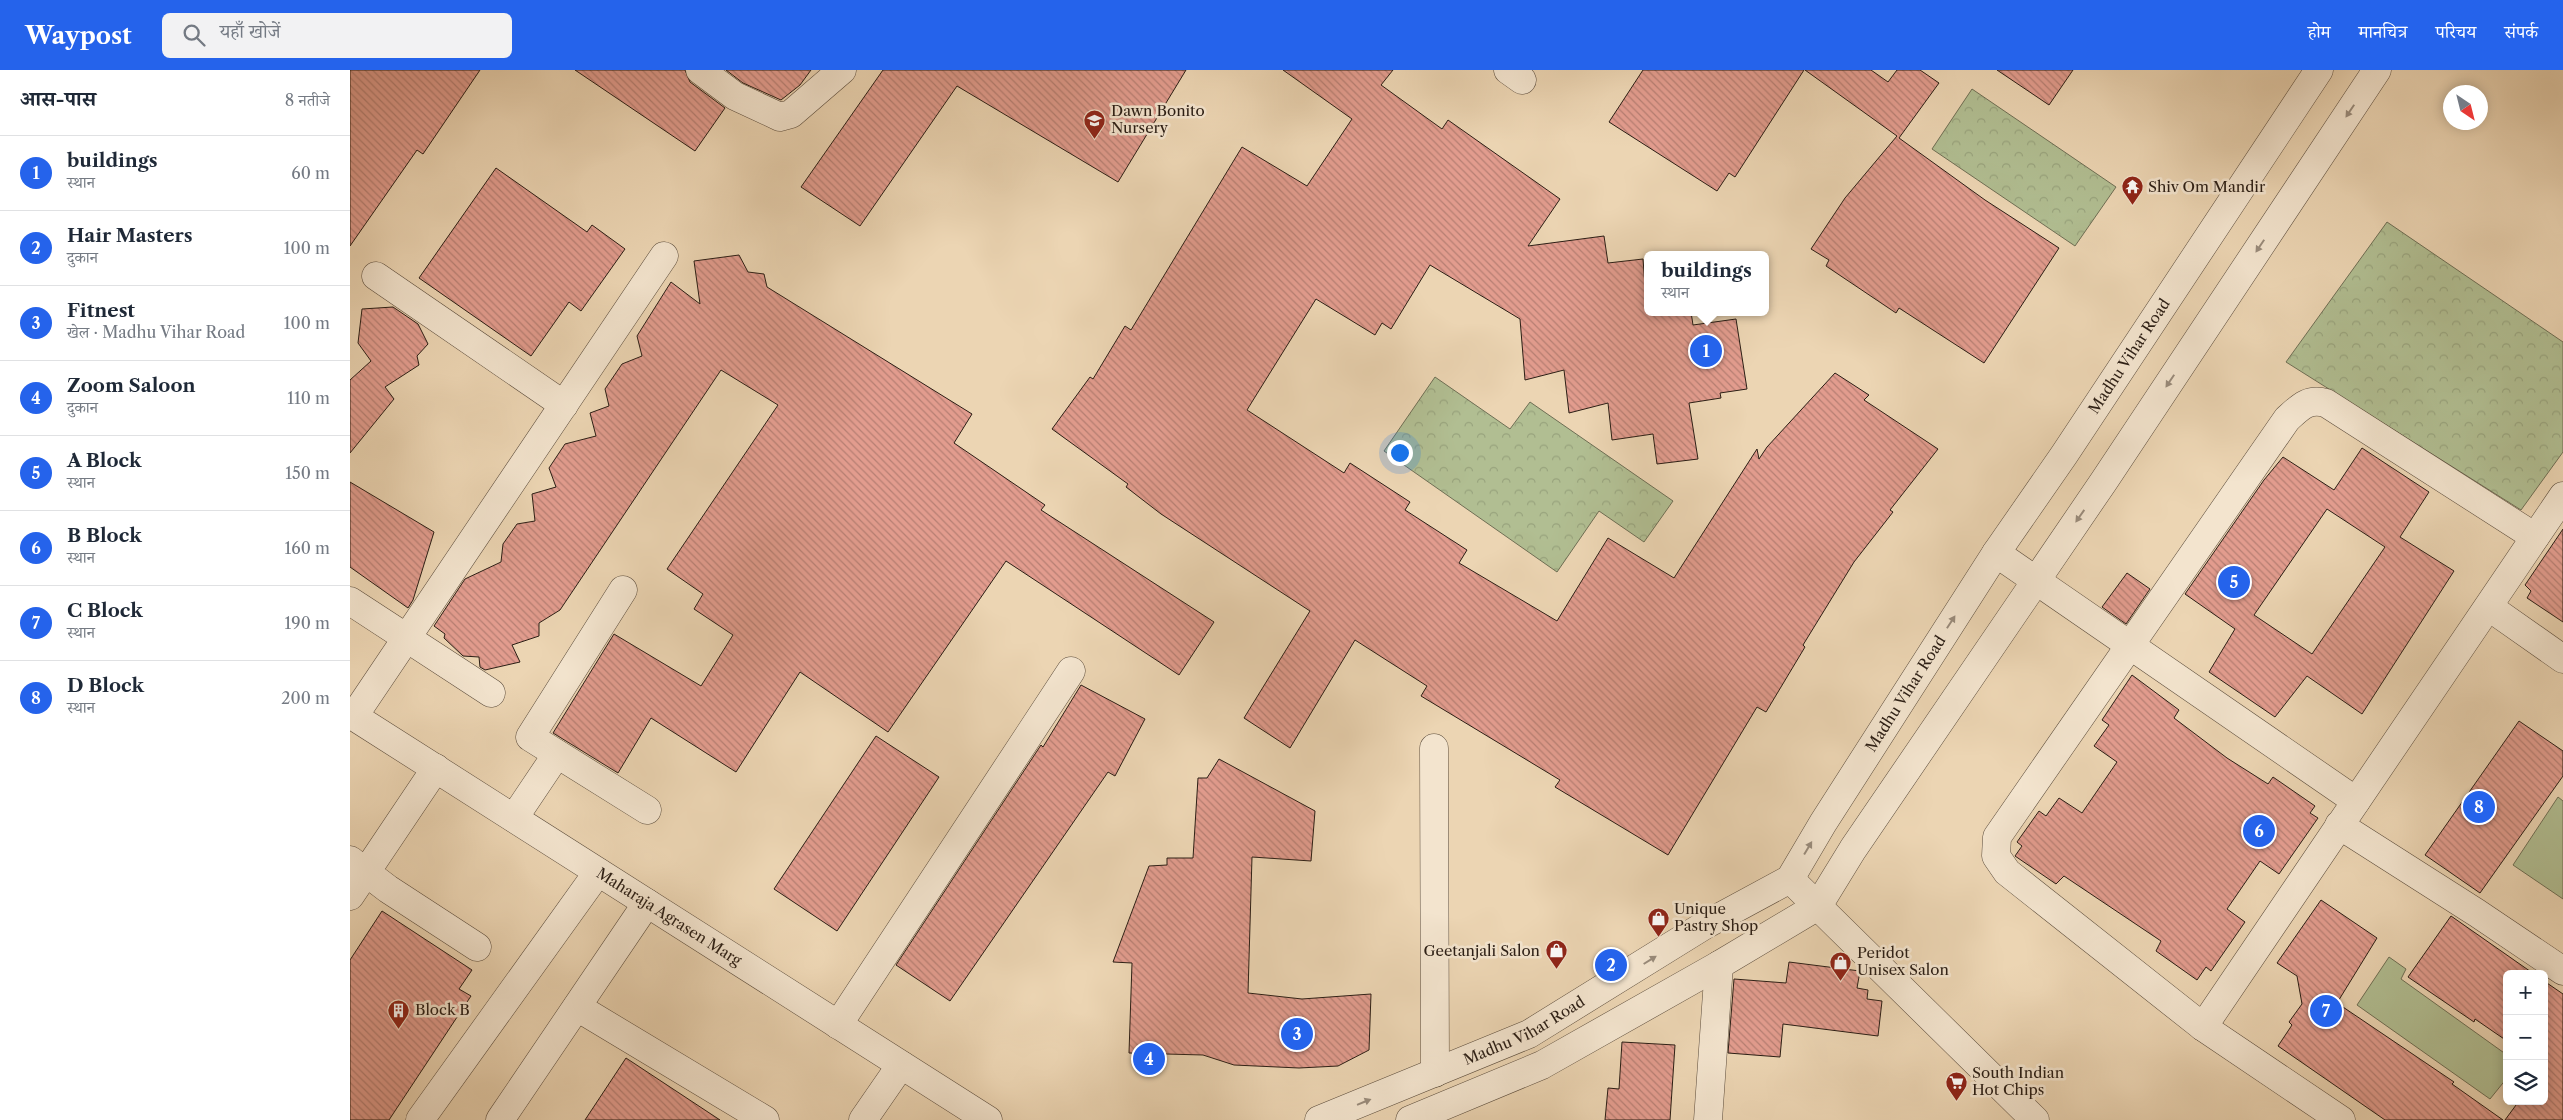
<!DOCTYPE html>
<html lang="hi">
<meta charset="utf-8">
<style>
:root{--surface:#fff;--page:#f2f2f3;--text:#1f2937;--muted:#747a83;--line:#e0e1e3;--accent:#2563eb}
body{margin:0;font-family:"Libre Caslon Text","Noto Serif Devanagari",serif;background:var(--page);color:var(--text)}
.controls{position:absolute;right:15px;bottom:15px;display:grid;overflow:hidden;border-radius:8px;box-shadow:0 2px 12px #0003}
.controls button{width:45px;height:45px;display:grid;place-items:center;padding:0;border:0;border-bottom:1px solid var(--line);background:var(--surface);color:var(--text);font:25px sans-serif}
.compass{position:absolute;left:2093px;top:15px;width:45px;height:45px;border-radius:50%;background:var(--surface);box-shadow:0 2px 12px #0003;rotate:145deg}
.you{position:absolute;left:1049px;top:382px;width:18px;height:18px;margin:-12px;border:4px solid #fff;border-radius:50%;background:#1a73e8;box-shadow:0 0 0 8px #1a73e833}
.badge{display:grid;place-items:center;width:32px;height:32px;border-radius:50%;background:var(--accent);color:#fff;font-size:16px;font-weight:700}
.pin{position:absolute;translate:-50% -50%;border:2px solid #fff;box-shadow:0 1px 5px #0006}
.popup{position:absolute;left:1294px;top:181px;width:125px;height:65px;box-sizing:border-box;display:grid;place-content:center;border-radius:8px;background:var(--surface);filter:drop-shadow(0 1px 4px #0005);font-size:16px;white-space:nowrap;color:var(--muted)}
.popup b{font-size:19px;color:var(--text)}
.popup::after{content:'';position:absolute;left:50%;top:100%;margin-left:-10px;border:10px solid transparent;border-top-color:var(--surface)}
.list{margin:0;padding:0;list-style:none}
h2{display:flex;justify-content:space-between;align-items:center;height:65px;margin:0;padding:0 20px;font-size:21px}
h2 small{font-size:16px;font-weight:400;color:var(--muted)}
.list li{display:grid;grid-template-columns:32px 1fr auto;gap:15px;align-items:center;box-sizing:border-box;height:75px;padding:0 20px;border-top:1px solid var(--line)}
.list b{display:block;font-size:19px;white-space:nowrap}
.list p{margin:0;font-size:16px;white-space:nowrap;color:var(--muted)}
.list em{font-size:16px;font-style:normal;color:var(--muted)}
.icon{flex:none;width:28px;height:28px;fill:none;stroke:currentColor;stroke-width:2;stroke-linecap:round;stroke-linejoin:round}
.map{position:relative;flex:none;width:2213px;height:1050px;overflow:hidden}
header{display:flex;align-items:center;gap:30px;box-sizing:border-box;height:70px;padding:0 25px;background:var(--accent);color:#fff}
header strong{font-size:24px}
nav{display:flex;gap:28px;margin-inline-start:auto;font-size:18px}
.search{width:350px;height:45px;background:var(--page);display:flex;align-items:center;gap:12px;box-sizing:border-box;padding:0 18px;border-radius:8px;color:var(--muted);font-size:19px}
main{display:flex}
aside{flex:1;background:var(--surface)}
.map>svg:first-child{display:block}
.park{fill:url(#park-crowns);stroke:#6e6e54}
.garden{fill:#b1be92;stroke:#6e6e54}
.building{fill:url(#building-back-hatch);stroke:#2b1e15;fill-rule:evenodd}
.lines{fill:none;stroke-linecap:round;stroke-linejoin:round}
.minor-casing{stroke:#5b4c3c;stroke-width:29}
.tertiary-casing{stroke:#5b4c3c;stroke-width:29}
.minor{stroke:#f3e4ce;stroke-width:28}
.tertiary{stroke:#f3e4ce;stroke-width:28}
.oneway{fill:#998b7b}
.labels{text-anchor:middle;stroke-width:5;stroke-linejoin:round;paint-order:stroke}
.poi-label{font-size:15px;fill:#2b1e15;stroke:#f3e4ce;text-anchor:start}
.street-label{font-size:15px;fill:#2b1e15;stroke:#f3e4ce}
</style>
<header>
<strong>Waypost</strong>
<div class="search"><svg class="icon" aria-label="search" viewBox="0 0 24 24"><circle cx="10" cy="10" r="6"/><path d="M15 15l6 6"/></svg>यहाँ खोजें</div>
<nav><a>होम</a><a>मानचित्र</a><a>परिचय</a><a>संपर्क</a></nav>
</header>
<main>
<aside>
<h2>आस-पास<small>8 नतीजे</small></h2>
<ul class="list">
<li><span class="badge">1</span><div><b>buildings</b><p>स्थान</p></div><em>60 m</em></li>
<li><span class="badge">2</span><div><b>Hair Masters</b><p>दुकान</p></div><em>100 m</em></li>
<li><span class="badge">3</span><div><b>Fitnest</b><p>खेल · Madhu Vihar Road</p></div><em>100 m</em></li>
<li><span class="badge">4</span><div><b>Zoom Saloon</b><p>दुकान</p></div><em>110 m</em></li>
<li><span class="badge">5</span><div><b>A Block</b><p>स्थान</p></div><em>150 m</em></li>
<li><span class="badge">6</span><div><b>B Block</b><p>स्थान</p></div><em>160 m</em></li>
<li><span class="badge">7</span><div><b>C Block</b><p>स्थान</p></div><em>190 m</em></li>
<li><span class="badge">8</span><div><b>D Block</b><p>स्थान</p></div><em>200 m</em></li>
</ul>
</aside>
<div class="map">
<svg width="2213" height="1050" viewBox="0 0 2213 1050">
<defs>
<pattern id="park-crowns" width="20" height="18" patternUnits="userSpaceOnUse" patternTransform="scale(1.25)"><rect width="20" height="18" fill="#b1be92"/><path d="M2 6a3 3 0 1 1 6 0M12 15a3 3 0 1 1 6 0" fill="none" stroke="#98a37d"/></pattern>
<pattern id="building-back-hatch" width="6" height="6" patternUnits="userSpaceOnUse" patternTransform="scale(1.25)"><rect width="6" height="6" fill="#e29c8e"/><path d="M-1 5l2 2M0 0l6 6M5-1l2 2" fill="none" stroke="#b77f73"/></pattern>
</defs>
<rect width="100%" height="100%" fill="#ecd5b3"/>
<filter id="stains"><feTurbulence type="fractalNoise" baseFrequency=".004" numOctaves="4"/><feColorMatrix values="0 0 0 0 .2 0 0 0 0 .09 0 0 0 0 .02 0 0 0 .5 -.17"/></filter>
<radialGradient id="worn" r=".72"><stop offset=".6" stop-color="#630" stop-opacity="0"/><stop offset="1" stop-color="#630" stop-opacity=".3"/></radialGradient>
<!-- park -->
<g class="park">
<polygon points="1622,19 1766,117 1725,176 1582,79"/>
<polygon points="2037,152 2213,272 2213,382 2171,440 1936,292"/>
<polygon points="1085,307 1160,359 1180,332 1323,431 1294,472 1249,441 1207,502 1034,381"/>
</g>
<!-- garden -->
<g class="garden">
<polygon points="2208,727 2213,731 2213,829 2163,795"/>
<polygon points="2039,887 2056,899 2051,909 2157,985 2157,1008 2140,1029 2007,935"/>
</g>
<!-- building -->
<g class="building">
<polygon points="0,0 130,0 73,84 67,80 0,176"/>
<polygon points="225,0 335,0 340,12 375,38 345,81"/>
<polygon points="376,0 461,0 450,15 431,30 393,13"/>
<polygon points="533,0 836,0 768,112 607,16 510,156 451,117"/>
<polygon points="933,0 1043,0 1031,15 1092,59 1098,50 1210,129 1178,176 1254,166 1258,193 1293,189 1297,242 1341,242 1343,255 1386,249 1397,319 1370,323 1371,328 1339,333 1348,389 1307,394 1303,364 1262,370 1258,333 1219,343 1214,300 1175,310 1170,249 1080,195 1041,259 1032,253 1025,265 966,229 905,327 897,340 994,403 1000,393 1060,432 1055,440 1117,480 1109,493 1207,551 1258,468 1324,508 1407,379 1409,389 1417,377 1485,303 1519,325 1514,330 1588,379 1540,440 1543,442 1504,492 1453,575 1455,577 1416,642 1407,637 1318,785 1205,717 1210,710 1071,626 1077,616 1005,570 940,678 894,648 960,541 811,444 776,417 778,414 702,359 740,307 743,309 775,256 781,260 892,77 957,116 1002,49"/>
<polygon points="1293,0 1454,0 1385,107 1379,103 1367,121 1259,52"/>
<polygon points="1455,0 1521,0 1538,12 1547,0 1570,0 1589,13 1549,68 1635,130 1709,178 1634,293 1549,238 1546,243 1476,196 1479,190 1461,179 1495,128 1547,66"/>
<polygon points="1647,0 1723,0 1699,35"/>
<polygon points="146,98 237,162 242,155 275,179 231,241 219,232 181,286 69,208"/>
<polygon points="389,185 398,202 414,204 417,217 622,344 604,373 695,435 691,440 864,552 829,605 656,491 538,662 450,602 386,702 301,648 268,703 203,663 264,564 351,616 383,565 344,539 353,524 317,499 428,335 371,300 210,540 189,553 189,566 162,575 170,592 135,600 130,597 129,587 113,586 94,568 95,564 84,556 115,509 151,492 153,474 167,454 185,451 182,424 206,417 199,398 215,374 246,366 240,343 259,336 255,319 272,294 292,286 287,266 321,212 350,234 344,191"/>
<polygon points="43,237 68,254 78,274 67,286 69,295 35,317 44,329 0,383 0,310 21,291 8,273 12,239"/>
<path d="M 2012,378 L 2079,422 L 2050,467 L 2104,501 L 2012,644 L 1957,606 L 1925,647 L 1859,602 L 1885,559 L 1835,524 L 1914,410 L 1933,387 L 1984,420 ZM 1977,439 L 2035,477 L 1962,584 L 1904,545 Z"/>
<polygon points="0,412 84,462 63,530 58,538 0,497"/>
<polygon points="2213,459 2213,552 2177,528 2181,521 2175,515"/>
<polygon points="1777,503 1800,519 1776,554 1752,537"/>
<polygon points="1782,605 1829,640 1824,648 1877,688 1918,714 1923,707 1965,736 1960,743 1968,748 1929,804 1910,791 1877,839 1895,852 1861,901 1856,897 1847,910 1806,881 1811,871 1714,806 1706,814 1665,786 1672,776 1667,772 1689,741 1696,746 1709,728 1732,743 1767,692 1744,676 1759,655 1752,650"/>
<polygon points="731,615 795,649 765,706 758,702 600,931 546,895 691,675 693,677"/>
<polygon points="2169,651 2213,681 2213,706 2130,823 2075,785"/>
<polygon points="526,666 589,707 487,861 424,819"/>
<polygon points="869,689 965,741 961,791 902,787 898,923 952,929 1021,924 1019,980 988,996 949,998 884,995 853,985 779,983 782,893 763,892 799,796 817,795 817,788 843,788 848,708 857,708"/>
<polygon points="1971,830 2027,868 1987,933 2104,1012 2102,1014 2153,1050 2035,1050 1928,976 1942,955 1939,952 1952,934 1947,906 1927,893"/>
<polygon points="32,841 122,900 109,919 121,926 39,1050 0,1050 0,890"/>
<polygon points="2101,846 2184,904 2157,904 2157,971 2125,949 2124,952 2058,907"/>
<polygon points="1439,892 1510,901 1507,918 1518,920 1517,929 1532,931 1528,966 1433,954 1430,987 1378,983 1384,909 1436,913"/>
<polygon points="2194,911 2213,924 2213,1050 2155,1050 2169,1031 2194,1031"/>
<polygon points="1272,972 1325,975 1320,1050 1255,1050 1258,1018 1269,1019"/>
<polygon points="276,988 370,1050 235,1050"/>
</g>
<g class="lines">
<defs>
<g id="minor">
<polyline points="350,0 385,26 430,47 441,44 492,0"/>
<polyline points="1158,0 1172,10"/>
<polyline points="26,206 214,335"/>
<polyline points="1646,483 2006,731"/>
<polyline points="273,520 180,667 297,740"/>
<polyline points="0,531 141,623"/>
<polyline points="2139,537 2213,589"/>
<polyline points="4,646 314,186"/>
<polyline points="1084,678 1085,1003"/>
<polyline points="164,748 207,684"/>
<polyline points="1989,755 2127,843 2213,901"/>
<polyline points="0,790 38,819 127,877"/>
<polyline points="1440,809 1685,1050"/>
<polyline points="0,826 86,698"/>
<polyline points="227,937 415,1050"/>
<polyline points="488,955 721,601"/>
<polyline points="1853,957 2213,426"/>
<polyline points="70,1050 248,802"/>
<polyline points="150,1050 297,833"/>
<polyline points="513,1050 551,995"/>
<polyline points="1358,1050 1369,895"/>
<path d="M 1991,1050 L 1853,957 L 1657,802 L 1646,786 L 1647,767 L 1937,349 C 1950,337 1958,328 1976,333 L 2185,467"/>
</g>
<g id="tertiary">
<path id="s1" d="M 0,644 L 638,1050"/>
<path id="s2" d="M 969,1050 L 1179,964 L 1355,855 L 1440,809 L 1473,753 L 1646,483 L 1714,385 L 1969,0"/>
<polyline points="1060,1050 1192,995 1369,895 1468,836 1503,779 1754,411 2027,0"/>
</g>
</defs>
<!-- minor casing -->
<use href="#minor" class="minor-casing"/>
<!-- tertiary casing -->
<use href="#tertiary" class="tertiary-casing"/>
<!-- minor -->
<use href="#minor" class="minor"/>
<!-- tertiary -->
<use href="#tertiary" class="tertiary"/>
</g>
<!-- one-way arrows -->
<defs><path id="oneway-solid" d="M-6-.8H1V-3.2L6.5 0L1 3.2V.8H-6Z" transform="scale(1.25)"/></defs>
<g class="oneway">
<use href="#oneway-solid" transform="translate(2000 41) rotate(124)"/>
<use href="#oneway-solid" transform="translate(1910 176) rotate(124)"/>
<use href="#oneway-solid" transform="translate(1820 311) rotate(124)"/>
<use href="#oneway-solid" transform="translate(1730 446) rotate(125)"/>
<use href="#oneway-solid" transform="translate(1601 552) rotate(-57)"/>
<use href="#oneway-solid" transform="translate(1458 778) rotate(-59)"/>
<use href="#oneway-solid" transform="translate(1300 890) rotate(-32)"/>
<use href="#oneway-solid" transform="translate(1014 1032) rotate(-22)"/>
</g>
<!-- icons -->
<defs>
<symbol id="school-pin" viewBox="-11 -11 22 30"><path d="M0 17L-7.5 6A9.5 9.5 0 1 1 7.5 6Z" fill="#8f2418" stroke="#f3e4ce"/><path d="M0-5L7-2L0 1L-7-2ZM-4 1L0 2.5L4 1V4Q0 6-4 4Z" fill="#fff"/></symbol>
<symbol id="temple-pin" viewBox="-11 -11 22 30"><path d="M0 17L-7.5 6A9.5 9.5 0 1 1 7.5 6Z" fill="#8f2418" stroke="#f3e4ce"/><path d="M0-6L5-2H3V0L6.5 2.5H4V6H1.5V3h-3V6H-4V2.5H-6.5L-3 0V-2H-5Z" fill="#fff"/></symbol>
<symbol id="shop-pin" viewBox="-11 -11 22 30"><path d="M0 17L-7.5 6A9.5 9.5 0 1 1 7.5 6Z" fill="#8f2418" stroke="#f3e4ce"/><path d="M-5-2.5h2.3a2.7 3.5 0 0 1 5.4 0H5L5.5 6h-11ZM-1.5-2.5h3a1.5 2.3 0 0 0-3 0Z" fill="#fff"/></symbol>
<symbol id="building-pin" viewBox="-11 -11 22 30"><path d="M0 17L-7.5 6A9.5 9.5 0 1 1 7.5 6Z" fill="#8f2418" stroke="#f3e4ce"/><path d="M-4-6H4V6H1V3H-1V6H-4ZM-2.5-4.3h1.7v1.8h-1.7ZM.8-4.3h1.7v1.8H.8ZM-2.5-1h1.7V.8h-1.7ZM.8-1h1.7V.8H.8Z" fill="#fff"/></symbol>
<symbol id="supermarket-pin" viewBox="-11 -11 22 30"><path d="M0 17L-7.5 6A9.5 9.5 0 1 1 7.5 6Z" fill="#8f2418" stroke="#f3e4ce"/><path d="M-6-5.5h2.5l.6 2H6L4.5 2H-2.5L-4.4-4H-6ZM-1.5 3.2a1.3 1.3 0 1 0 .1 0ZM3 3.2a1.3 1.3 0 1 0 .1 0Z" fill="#fff"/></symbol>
</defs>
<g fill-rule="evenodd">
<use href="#school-pin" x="732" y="38" width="25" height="34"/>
<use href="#temple-pin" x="1770" y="104" width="25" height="34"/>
<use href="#shop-pin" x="1296" y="836" width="25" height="34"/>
<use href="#shop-pin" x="1194" y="868" width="25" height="34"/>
<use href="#shop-pin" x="1478" y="880" width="25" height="34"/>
<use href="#building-pin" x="36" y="928" width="25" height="34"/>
<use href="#supermarket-pin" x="1594" y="1000" width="25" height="34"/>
</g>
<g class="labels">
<!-- poi labels -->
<g class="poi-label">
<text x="761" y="46">Dawn Bonito<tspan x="761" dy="17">Nursery</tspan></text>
<text x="1798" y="122">Shiv Om Mandir</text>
<text x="1324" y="844">Unique<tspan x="1324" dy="17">Pastry Shop</tspan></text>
<text x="1190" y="886" text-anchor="end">Geetanjali Salon</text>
<text x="1507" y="888">Peridot<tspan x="1507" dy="17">Unisex Salon</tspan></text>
<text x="65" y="945">Block B</text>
<text x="1622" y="1008">South Indian<tspan x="1622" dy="17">Hot Chips</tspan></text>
</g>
<!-- street labels -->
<g class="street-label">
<text dy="5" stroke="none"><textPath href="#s2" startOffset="1154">Madhu Vihar Road</textPath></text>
<text dy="5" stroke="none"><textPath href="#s2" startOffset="749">Madhu Vihar Road</textPath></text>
<text dy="5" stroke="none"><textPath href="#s1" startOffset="378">Maharaja Agrasen Marg</textPath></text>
<text dy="5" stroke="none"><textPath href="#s2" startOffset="224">Madhu Vihar Road</textPath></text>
</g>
</g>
<rect width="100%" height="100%" filter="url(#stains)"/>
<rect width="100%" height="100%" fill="url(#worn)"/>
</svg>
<div class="controls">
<button>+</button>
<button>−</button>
<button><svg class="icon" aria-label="layers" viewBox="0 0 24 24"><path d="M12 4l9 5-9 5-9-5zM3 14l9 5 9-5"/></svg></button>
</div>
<svg class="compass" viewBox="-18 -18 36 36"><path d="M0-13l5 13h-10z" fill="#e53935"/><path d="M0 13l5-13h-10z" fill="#747a83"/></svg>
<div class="you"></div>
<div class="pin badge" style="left:1356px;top:281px">1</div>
<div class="popup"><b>buildings</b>स्थान</div>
<div class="pin badge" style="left:1261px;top:895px">2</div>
<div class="pin badge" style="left:947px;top:964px">3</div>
<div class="pin badge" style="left:799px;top:989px">4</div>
<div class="pin badge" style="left:1884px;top:512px">5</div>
<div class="pin badge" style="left:1909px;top:761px">6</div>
<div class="pin badge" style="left:1976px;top:941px">7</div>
<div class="pin badge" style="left:2129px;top:737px">8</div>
</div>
</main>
